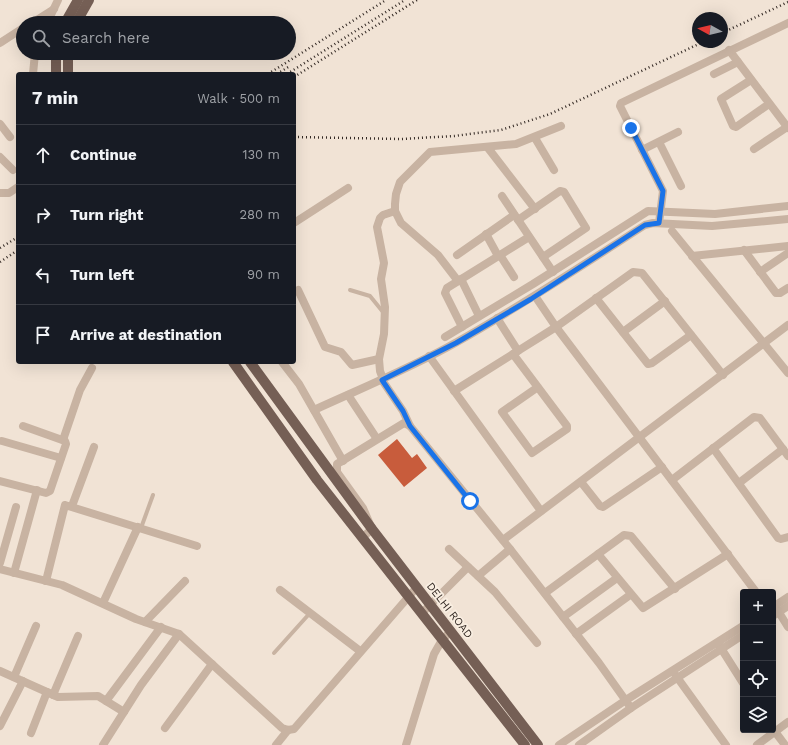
<!DOCTYPE html>
<meta charset="utf-8">
<style>
:root{--surface:#171b24;--page:#242831;--text:#f1f3f6;--muted:#9ea1a6;--line:#363941}
body{margin:0;font-family:"Work Sans",sans-serif;background:var(--page);color:var(--text)}
.controls{position:absolute;right:12px;bottom:12px;display:grid;overflow:hidden;border-radius:4px;box-shadow:0 4px 16px #0002}
.controls button{width:36px;height:36px;display:grid;place-items:center;padding:0;border:0;border-bottom:1px solid var(--line);background:var(--surface);color:var(--text);font:20px sans-serif}
.compass{position:absolute;left:692px;top:12px;width:36px;height:36px;border-radius:50%;background:var(--surface);box-shadow:0 4px 16px #0002;rotate:278deg}
.stop{position:absolute;width:12px;height:12px;margin:-9px;border:3px solid #1a73e8;border-radius:50%;background:#fff}
.stop.end{background:#1a73e8;border-color:#fff;box-shadow:0 1px 4px #0008}
.list{margin:0;padding:0;list-style:none}
h2{display:flex;justify-content:space-between;align-items:center;height:52px;margin:0;padding:0 16px;font-size:17px}
h2 small{font-size:13px;font-weight:400;color:var(--muted)}
.list li{display:grid;grid-template-columns:26px 1fr auto;gap:12px;align-items:center;box-sizing:border-box;height:60px;padding:0 16px;border-top:1px solid var(--line)}
.list b{display:block;font-size:15px;white-space:nowrap}
.list em{font-size:13px;font-style:normal;color:var(--muted)}
.icon{flex:none;width:22px;height:22px;fill:none;stroke:currentColor;stroke-width:2;stroke-linecap:round;stroke-linejoin:round}
.map{position:relative;flex:none;width:788px;height:745px;overflow:hidden}
.search{position:absolute;background:var(--surface);box-shadow:0 4px 16px #0002;left:16px;top:16px;width:280px;height:44px;display:flex;align-items:center;gap:10px;box-sizing:border-box;padding:0 14px;border-radius:22px;color:var(--muted);font-size:15px}
.panel{position:absolute;background:var(--surface);box-shadow:0 4px 16px #0002;left:16px;top:72px;width:280px;height:292px;border-radius:4px}
.map>svg:first-child{display:block}
.building{fill:#c85c3c}
.lines{fill:none;stroke-linecap:round;stroke-linejoin:round}
.lane{stroke:#c8b3a2;stroke-width:4}
.street{stroke:#c8b3a2;stroke-width:8}
.primary{stroke:#755f55;stroke-width:10}
.rail{stroke:#332924;stroke-width:2.5;stroke-dasharray:1 3;stroke-linecap:butt}
.route{stroke:#1a73e8;stroke-width:5}
.labels{text-anchor:middle;stroke-width:3.5;stroke-linejoin:round;paint-order:stroke}
.street-label{font-size:11px;fill:#332924;stroke:#f9eee1}
</style>
<div class="map">
<svg width="788" height="745" viewBox="0 0 788 745">
<rect width="100%" height="100%" fill="#f1e3d5"/>
<!-- building -->
<polygon class="building" points="397,439 412,458 417,454 427,468 404,487 378,455"/>
<g class="lines">
<!-- lane -->
<g class="lane">
<polyline points="350,290 370,296 383,312"/>
<polyline points="141,528 153,495"/>
<polyline points="274,653 310,613"/>
</g>
<!-- street -->
<g class="street">
<polyline points="32,23 54,9"/>
<polyline points="47,23 58,0"/>
<polyline points="0,43 23,28"/>
<polyline points="729,50 788,128"/>
<polyline points="33,74 35,53"/>
<polyline points="714,74 738,62"/>
<polyline points="751,80 721,99 733,126 736,127 769,104"/>
<polyline points="0,124 10,137"/>
<polyline points="535,138 554,170"/>
<polyline points="659,142 681,186"/>
<polyline points="488,148 535,209"/>
<polyline points="754,149 787,127"/>
<polyline points="642,150 678,132"/>
<polyline points="0,157 13,170"/>
<polyline points="0,193 9,193 18,187"/>
<polyline points="502,196 553,272"/>
<polyline points="518,220 560,191 564,192 586,228 543,257"/>
<polyline points="294,223 348,188"/>
<polyline points="659,223 663,191 620,106 621,103 788,23"/>
<polyline points="672,231 788,373"/>
<polyline points="486,234 498,256"/>
<polyline points="744,250 776,293 780,293 788,288"/>
<polyline points="457,255 514,215"/>
<polyline points="500,255 514,277"/>
<polyline points="692,256 788,246"/>
<polyline points="760,272 788,253"/>
<polyline points="461,279 479,316"/>
<polyline points="458,281 438,255 401,223 395,211 395,204 396,194 400,182 430,152 516,144 561,126"/>
<polyline points="298,290 325,347 341,352 352,365 379,359"/>
<polyline points="535,296 556,327 756,592"/>
<polyline points="596,298 648,364 652,363 691,335"/>
<polyline points="497,318 518,351"/>
<polyline points="462,327 445,293 447,288 529,237"/>
<polyline points="623,332 665,301"/>
<polyline points="445,337 533,284 648,211 715,214 788,206"/>
<polyline points="513,354 567,426 567,429 532,453 502,412 538,387"/>
<polyline points="429,356 541,511"/>
<polyline points="282,362 299,384 343,461"/>
<polyline points="383,379 380,371 379,359 384,334 385,307 381,279 384,263 377,227 380,218 383,215 395,211"/>
<polyline points="382,380 403,411 410,426"/>
<polyline points="454,391 556,327 633,272 642,273 723,375"/>
<polyline points="348,395 377,439"/>
<path d="M 314,410 C 362,388 411,368 457,342 C 521,306 583,265 645,225 L 653,223 L 712,226 L 788,219"/>
<polyline points="63,440 80,390 92,368"/>
<polyline points="2,441 61,458"/>
<polyline points="713,448 778,538 781,539 788,537"/>
<polyline points="672,480 754,417 760,418 788,456"/>
<polyline points="0,481 46,493 50,491 66,444 65,441 23,426"/>
<polyline points="581,482 600,506 603,507 662,467"/>
<polyline points="739,483 783,449"/>
<polyline points="72,506 94,447"/>
<polyline points="362,538 372,529 363,508 337,472 337,464 404,423 410,426 510,549 599,663 631,708"/>
<polyline points="503,540 788,325"/>
<polyline points="449,549 495,592 537,643"/>
<polyline points="598,554 643,608 728,554"/>
<polyline points="0,563 16,507"/>
<polyline points="0,569 62,585 136,619 179,634 282,728 288,730 294,729 417,587"/>
<polyline points="14,573 37,490"/>
<polyline points="478,576 510,549"/>
<polyline points="46,581 65,505 197,546"/>
<polyline points="280,590 360,651"/>
<polyline points="545,593 624,535 631,536 675,589"/>
<polyline points="103,603 138,527"/>
<polyline points="775,606 788,627"/>
<polyline points="773,607 788,597"/>
<polyline points="422,613 468,567"/>
<polyline points="773,616 788,606"/>
<polyline points="563,617 617,578"/>
<polyline points="145,622 185,581"/>
<polyline points="576,634 630,595"/>
<polyline points="719,645 743,683"/>
<polyline points="0,671 58,697 98,696 124,712"/>
<polyline points="674,673 726,745"/>
<polyline points="14,677 36,626"/>
<polyline points="53,695 78,636"/>
<polyline points="106,701 161,627"/>
<polyline points="0,726 23,681"/>
<polyline points="165,728 212,664"/>
<polyline points="773,729 785,745"/>
<polyline points="31,733 47,692"/>
<polyline points="103,745 141,685 179,634"/>
<polyline points="276,745 288,730"/>
<polyline points="406,745 434,654 442,640 451,631"/>
<polyline points="559,745 626,700 743,626"/>
<polyline points="579,745 631,708 743,635"/>
<polyline points="757,745 788,722"/>
</g>
<!-- primary -->
<g class="primary">
<polyline points="65,23 78,0"/>
<polyline points="76,23 89,0"/>
<polyline points="68,53 68,74"/>
<polyline points="56,74 56,53"/>
<polyline points="233,362 317,480 525,745"/>
<polyline points="250,362 372,529 538,745"/>
</g>
<!-- rail -->
<g class="rail">
<polyline points="722,33 788,2"/>
<polyline points="268,74 386,0"/>
<polyline points="277,74 290,66"/>
<polyline points="287,74 405,0"/>
<polyline points="294,77 417,0"/>
<polyline points="294,137 401,139 454,136 501,130 550,114 703,42"/>
<polyline points="0,248 18,237"/>
<polyline points="0,262 18,250"/>
</g>
</g>
<g class="lines">
<!-- route -->
<polyline class="route" points="470,501 410,426 403,411 382,380 456,343 531,299 645,225 659,223 663,191 631,128"/>
</g>
<g class="labels">
<!-- street labels -->
<g class="street-label">
<text transform="translate(450 610) rotate(52)" y="4">DELHI ROAD</text>
</g>
</g>
</svg>
<div class="controls">
<button>+</button>
<button>−</button>
<button><svg class="icon" aria-label="locate" viewBox="0 0 24 24"><circle cx="12" cy="12" r="6"/><path d="M12 2v4M12 18v4M2 12h4M18 12h4"/></svg></button>
<button><svg class="icon" aria-label="layers" viewBox="0 0 24 24"><path d="M12 4l9 5-9 5-9-5zM3 14l9 5 9-5"/></svg></button>
</div>
<svg class="compass" viewBox="-18 -18 36 36"><path d="M0-13l5 13h-10z" fill="#e53935"/><path d="M0 13l5-13h-10z" fill="#9ea1a6"/></svg>
<div class="stop" style="left:470px;top:501px"></div>
<div class="stop end" style="left:631px;top:128px"></div>
<div class="search"><svg class="icon" aria-label="search" viewBox="0 0 24 24"><circle cx="10" cy="10" r="6"/><path d="M15 15l6 6"/></svg>Search here</div>
<section class="panel">
<h2>7 min<small>Walk · 500 m</small></h2>
<ul class="list">
<li><svg class="icon" aria-label="ahead" viewBox="0 0 24 24"><path d="M12 20V5M6 11l6-6 6 6"/></svg><div><b>Continue</b></div><em>130 m</em></li>
<li><svg class="icon" aria-label="right" viewBox="0 0 24 24"><path d="M7 20v-9h11M14 6l5 5-5 5"/></svg><div><b>Turn right</b></div><em>280 m</em></li>
<li><svg class="icon" aria-label="left" viewBox="0 0 24 24"><path d="M17 20v-9H6M10 6l-5 5 5 5"/></svg><div><b>Turn left</b></div><em>90 m</em></li>
<li><svg class="icon" aria-label="arrive" viewBox="0 0 24 24"><path d="M6 21V4h12l-3 4 3 4H6"/></svg><div><b>Arrive at destination</b></div></li>
</ul>
</section>
</div>
